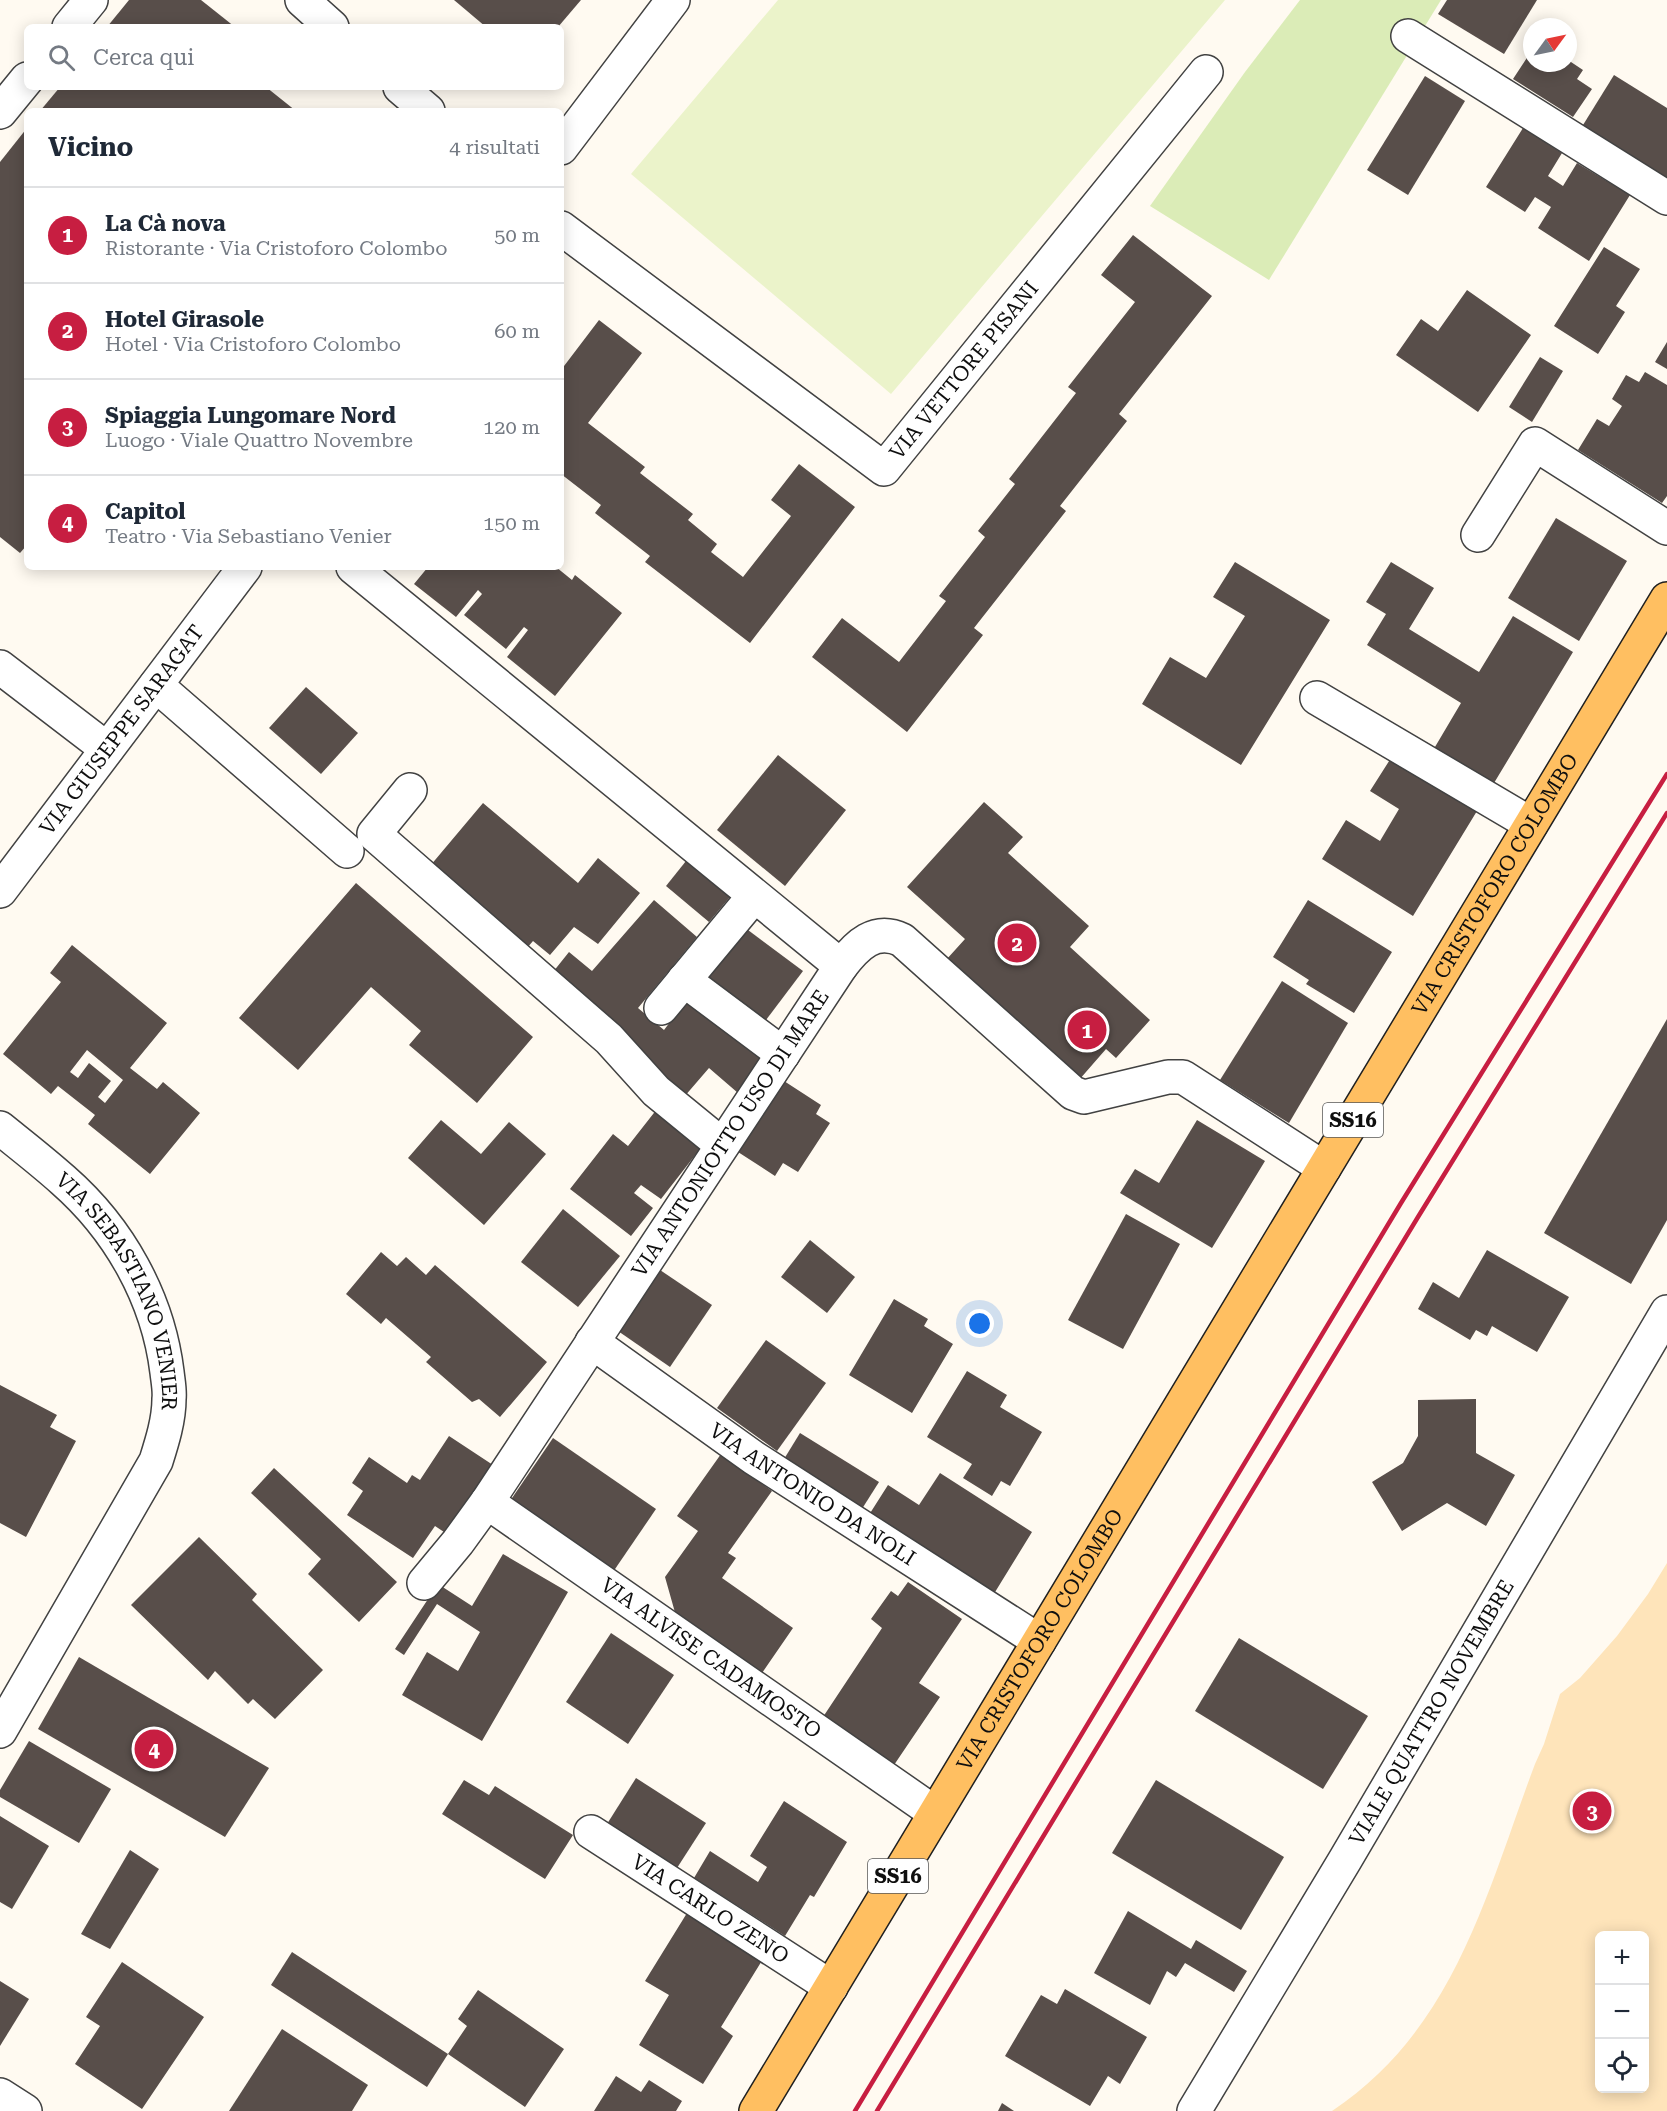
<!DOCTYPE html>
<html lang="it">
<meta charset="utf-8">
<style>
:root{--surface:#fff;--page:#f6f6f7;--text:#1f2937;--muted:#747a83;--line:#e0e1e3;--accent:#c71e41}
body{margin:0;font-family:"Roboto Serif",serif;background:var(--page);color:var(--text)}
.controls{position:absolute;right:18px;bottom:18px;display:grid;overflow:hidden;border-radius:9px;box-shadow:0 3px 15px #0003}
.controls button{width:54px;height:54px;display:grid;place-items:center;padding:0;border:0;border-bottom:2px solid var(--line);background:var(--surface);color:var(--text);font:30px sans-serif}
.compass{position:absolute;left:1523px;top:18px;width:54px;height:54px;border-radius:50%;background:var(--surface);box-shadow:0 3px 15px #0003;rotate:57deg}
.you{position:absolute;left:980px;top:1324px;width:21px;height:21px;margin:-15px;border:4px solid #fff;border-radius:50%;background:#1a73e8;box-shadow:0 0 0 9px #1a73e833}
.badge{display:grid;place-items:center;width:39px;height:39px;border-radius:50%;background:var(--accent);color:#fff;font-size:20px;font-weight:700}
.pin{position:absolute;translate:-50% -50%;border:3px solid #fff;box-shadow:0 2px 6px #0006}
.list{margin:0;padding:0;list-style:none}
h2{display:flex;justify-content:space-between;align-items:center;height:78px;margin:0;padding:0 24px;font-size:26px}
h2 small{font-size:20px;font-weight:400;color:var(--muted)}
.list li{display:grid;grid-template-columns:39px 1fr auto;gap:18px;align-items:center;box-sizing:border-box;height:96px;padding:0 24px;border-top:2px solid var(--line)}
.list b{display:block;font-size:22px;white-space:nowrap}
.list p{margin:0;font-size:20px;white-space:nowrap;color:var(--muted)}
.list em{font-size:20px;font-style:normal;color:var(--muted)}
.icon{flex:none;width:33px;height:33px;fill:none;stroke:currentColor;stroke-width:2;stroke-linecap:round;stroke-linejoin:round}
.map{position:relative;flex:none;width:1667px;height:2111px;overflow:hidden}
.search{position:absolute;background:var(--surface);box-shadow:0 3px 15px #0003;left:24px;top:24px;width:540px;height:66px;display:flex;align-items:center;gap:15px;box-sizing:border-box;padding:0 21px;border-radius:9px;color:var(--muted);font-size:22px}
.panel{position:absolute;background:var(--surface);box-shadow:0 3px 15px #0003;left:24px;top:108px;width:540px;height:462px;border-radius:9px}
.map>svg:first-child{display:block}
.green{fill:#dbecb7}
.sand{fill:#fee4ba;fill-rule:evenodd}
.pitch{fill:#ebf3ca}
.building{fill:#584e4a;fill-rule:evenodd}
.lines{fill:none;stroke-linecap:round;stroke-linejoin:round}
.minor-casing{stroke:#424242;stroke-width:36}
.major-casing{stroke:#202020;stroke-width:36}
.minor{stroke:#fff;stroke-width:33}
.major{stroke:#ffbf61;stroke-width:33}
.rail{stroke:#c71e41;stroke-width:4.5}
.labels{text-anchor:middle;stroke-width:6;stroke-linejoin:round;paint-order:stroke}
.shield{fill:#fff;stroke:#575757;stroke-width:1.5}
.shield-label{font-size:20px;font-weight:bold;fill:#0f0f0f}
.street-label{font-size:21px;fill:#0f0f0f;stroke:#fff}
</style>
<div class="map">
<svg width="1667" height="2111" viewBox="0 0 1667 2111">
<rect width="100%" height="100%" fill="#fffaf1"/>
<!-- green -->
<polygon class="green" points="1300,0 1441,0 1269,280 1150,206 1245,72"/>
<!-- sand -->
<path class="sand" d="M 1667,1563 L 1667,2111 L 1332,2111 C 1455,2029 1486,1894 1535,1764 L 1544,1744 L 1560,1694 L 1580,1678 L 1617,1636 L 1648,1594 ZM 1600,1936 L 1644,1936 L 1644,2088 L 1600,2088 Z"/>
<!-- pitch -->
<polygon class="pitch" points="778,0 1225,0 891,394 631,174"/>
<!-- building -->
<g class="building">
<polygon points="129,0 201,0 235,27 107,27"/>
<polygon points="454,0 581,0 558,27 486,27"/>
<polygon points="1447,0 1537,0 1504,54 1438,14"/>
<polygon points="1532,50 1532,63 1568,63 1568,60 1583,70 1577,79 1592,89 1573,117 1513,79"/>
<polygon points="1614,75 1667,108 1667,178 1583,125"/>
<polygon points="1425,76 1465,101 1408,195 1367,170"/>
<polygon points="60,87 266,87 296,111 40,111"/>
<polygon points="27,128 27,545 20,553 0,537 0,162"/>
<polygon points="1523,128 1562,153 1548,176 1563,186 1577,163 1630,195 1589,261 1538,228 1551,207 1535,197 1525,212 1486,187"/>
<polygon points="1133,235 1212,296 1119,414 1127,421 1060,506 1066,511 974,628 983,635 907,732 812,657 842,618 899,662 946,601 939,596 985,537 978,531 1015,484 1009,479 1076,393 1068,387 1135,302 1101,275"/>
<polygon points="1604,247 1640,269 1616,306 1625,312 1598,354 1554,326"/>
<polygon points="1467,290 1531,335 1478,412 1396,355 1421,319 1438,331"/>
<polygon points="599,320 642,353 588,423 645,467 640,473 693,514 688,520 717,544 711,552 743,577 791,516 771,500 799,464 855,507 750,643 645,562 650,556 595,513 601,505 561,474 561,370"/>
<polygon points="1667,342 1667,369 1655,362"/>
<polygon points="1540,357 1563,371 1532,422 1509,407"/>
<polygon points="1645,372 1667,385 1667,496 1662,503 1578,450 1597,419 1609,426 1622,406 1612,399 1626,375 1639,382"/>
<polygon points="1556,518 1627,561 1579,641 1508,598"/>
<polygon points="1235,562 1330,620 1241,765 1142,704 1170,657 1206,678 1245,616 1213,597"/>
<polygon points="1391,562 1434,588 1409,629 1479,672 1513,616 1573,652 1491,788 1432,752 1461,703 1367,645 1386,614 1366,602"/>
<polygon points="428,567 556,567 572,580 575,575 622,613 555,696 507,657 528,630 524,627 506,649 464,615 482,594 478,590 456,617 414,584"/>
<polygon points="306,687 358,733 321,774 269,728"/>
<polygon points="778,755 846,810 785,886 717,830"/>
<polygon points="1391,758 1477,811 1413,916 1322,859 1346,820 1380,841 1399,809 1370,791"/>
<polygon points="984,802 1023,837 1008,853 1089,926 1070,947 1150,1020 1116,1058 1106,1049 1079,1080 946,960 965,939 907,887"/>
<polygon points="483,803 578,883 598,858 640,893 598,944 574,927 550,955 533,941 527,948 430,866"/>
<polygon points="686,861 730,897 709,922 666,886"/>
<polygon points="356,883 533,1037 477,1103 409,1045 421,1031 371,987 298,1070 239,1018"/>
<polygon points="654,900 697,937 638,1008 664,1030 689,997 765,1056 738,1093 709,1068 684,1097 549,977 569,952 592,971"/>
<polygon points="1308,900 1392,952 1354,1013 1306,984 1309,980 1273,957"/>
<polygon points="744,927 803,971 763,1024 704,981"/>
<path d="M 72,945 L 167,1023 L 130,1068 L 157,1089 L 163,1082 L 200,1113 L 150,1174 L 88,1124 L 95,1115 L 58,1086 L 51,1094 L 3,1054 L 61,982 L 50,973 ZM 87,1050 L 123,1080 L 105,1103 L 98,1097 L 111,1081 L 89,1063 L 78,1078 L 70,1072 Z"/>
<polygon points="1282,981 1348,1023 1289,1123 1220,1080"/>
<polygon points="1667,1019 1667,1220 1631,1284 1544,1233"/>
<polygon points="784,1081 821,1105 816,1114 830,1123 798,1172 783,1163 775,1176 738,1152"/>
<polygon points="657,1109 703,1145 661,1199 641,1185 634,1193 653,1208 631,1236 570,1189 613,1134 628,1146"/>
<polygon points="441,1120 481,1154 509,1122 546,1154 484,1225 408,1158"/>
<polygon points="1197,1120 1265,1161 1212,1248 1120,1193 1135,1169 1159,1183"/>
<polygon points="563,1209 620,1256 578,1307 521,1262"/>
<polygon points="1126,1214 1180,1244 1123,1349 1068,1320"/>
<polygon points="810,1240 855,1277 827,1313 781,1277"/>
<polygon points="1487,1250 1569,1297 1537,1352 1492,1326 1487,1336 1476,1330 1470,1340 1418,1309 1433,1282 1459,1298"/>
<polygon points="381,1252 397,1266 406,1257 426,1275 435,1265 547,1362 500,1417 479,1399 472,1402 426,1362 431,1357 386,1318 381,1324 346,1294"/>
<polygon points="660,1270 712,1305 670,1367 618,1331"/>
<polygon points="894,1299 928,1319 924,1326 953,1344 912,1413 849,1375"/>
<polygon points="766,1340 826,1383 777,1451 717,1408"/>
<polygon points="967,1371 1007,1395 1000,1407 1042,1432 1010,1486 1001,1481 992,1496 963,1478 972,1464 927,1437"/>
<polygon points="0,1385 57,1415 50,1427 76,1441 26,1537 0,1523"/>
<polygon points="1476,1399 1476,1453 1515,1475 1486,1526 1447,1503 1402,1531 1372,1482 1403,1463 1418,1436 1418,1400"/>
<polygon points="800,1433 879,1482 860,1512 781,1464"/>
<polygon points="449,1436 493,1465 447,1534 435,1526 413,1558 347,1515 363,1491 352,1483 369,1457 407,1483 412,1475 420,1480"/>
<polygon points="553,1438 656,1509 613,1572 510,1501"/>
<polygon points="721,1454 772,1491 728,1553 736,1558 722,1578 793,1628 760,1676 676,1616 665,1577 698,1531 677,1516"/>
<polygon points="274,1468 397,1582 359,1622 308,1574 321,1559 251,1493"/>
<polygon points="940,1473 1032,1532 992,1597 867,1518 888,1485 919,1505"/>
<polygon points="199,1537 257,1594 252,1600 323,1670 275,1719 253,1699 248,1704 215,1671 208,1680 131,1605"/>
<polygon points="503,1554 568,1592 482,1741 402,1695 427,1652 458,1671 480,1632 437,1604 404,1655 395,1649 438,1584 472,1606"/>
<polygon points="908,1582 962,1619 919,1683 940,1697 894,1765 823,1717 882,1628 871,1619 891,1591 898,1596"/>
<polygon points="611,1633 674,1675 628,1744 566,1702"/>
<polygon points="1239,1638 1368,1716 1323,1789 1195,1711"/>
<polygon points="79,1657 269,1768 225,1837 38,1729"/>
<polygon points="29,1741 111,1789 79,1843 0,1797 0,1790"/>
<polygon points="636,1778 706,1823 677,1868 607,1824"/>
<polygon points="464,1780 489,1795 495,1786 573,1835 545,1879 442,1814"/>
<polygon points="1156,1780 1284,1857 1241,1930 1112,1853"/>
<polygon points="784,1801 847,1842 814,1897 810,1895 785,1936 694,1878 710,1851 758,1882 767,1867 750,1856"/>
<polygon points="0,1816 49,1846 12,1909 0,1902"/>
<polygon points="130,1850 159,1869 110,1949 81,1934"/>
<polygon points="1128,1911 1191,1949 1196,1940 1247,1971 1234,1992 1185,1963 1176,1977 1167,1971 1150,2005 1094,1973"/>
<polygon points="687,1913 763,1959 721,2027 733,2036 703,2084 639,2045 669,1995 645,1981"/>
<polygon points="292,1952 448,2054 427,2087 271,1985"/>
<polygon points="122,1962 204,2017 142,2109 75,2064 100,2026 86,2017"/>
<polygon points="0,1981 29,1999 0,2046"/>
<polygon points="1065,1989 1147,2037 1120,2084 1108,2076 1090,2106 1005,2056 1041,1995 1057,2004"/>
<polygon points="478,1990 564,2049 525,2107 448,2054 467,2026 458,2019"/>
<polygon points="282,2029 368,2085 352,2111 229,2111"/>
<polygon points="616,2076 641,2092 649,2080 682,2101 676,2111 594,2111"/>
<polygon points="1002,2103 1014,2111 998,2111"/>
</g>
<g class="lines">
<defs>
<g id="minor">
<polyline points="302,0 332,27"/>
<polyline points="69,27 91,0"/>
<polyline points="1408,36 1667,198"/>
<polyline points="400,87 428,111"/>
<polyline points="0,112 27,79"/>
<polyline points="561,148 673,0"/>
<path id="s1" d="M 561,228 L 884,469 L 1206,72"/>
<polyline points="1478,535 1535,444 1667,528"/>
<polyline points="353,567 841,966"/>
<polyline points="0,667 107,749"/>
<polyline points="156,685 347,851"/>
<polyline points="1317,698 1531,824"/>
<polyline points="410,790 374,834 609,1039 656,1091 722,1145"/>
<path id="s2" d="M 0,891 L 245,567"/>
<polyline points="684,980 783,1054"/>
<polyline points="661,1008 754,896"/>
<path id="s3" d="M 0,1128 C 21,1145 43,1162 63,1180 C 119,1229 158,1298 167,1372 C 168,1381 170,1391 169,1399 C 169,1420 162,1442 156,1461 L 0,1731"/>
<path id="s4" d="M 592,1342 L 754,1458 L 1039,1641"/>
<polyline points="424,1583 458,1542 487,1502"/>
<path id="s5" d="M 935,1813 L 487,1502 L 841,966 C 857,945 875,927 902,940 L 1073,1093 L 1084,1097 L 1168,1077 L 1183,1077 L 1324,1168"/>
<path id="s6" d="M 591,1832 L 831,1987"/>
<polyline points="0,2095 25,2111"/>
<path id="s7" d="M 1194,2111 L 1345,1860 L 1667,1312"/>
</g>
<g id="major">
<path id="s8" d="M 756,2111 L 1667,599"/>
</g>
</defs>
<!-- minor casing -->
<use href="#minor" class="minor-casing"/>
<!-- major casing -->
<use href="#major" class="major-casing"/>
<!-- minor -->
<use href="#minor" class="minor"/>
<!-- major -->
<use href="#major" class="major"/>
<!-- rail -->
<g class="rail">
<polyline points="855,2111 1401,1203 1667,774"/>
<polyline points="877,2111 1418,1217 1667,813"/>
</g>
</g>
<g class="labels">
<!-- shield labels -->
<g class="shield">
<rect x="1323" y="1103" width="60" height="34" rx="4.5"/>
<rect x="868" y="1859" width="60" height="34" rx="4.5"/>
</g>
<g class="shield-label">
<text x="1353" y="1127">SS16</text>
<text x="898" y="1883">SS16</text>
</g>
<!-- street labels -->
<g class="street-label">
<text dy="7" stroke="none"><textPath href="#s1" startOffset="530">VIA VETTORE PISANI</textPath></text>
<text dy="7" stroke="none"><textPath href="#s2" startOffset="202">VIA GIUSEPPE SARAGAT</textPath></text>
<text dy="7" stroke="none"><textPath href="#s8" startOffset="1432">VIA CRISTOFORO COLOMBO</textPath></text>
<text dy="7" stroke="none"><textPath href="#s5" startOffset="987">VIA ANTONIOTTO USO DI MARE</textPath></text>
<text dy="7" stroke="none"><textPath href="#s3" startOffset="210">VIA SEBASTIANO VENIER</textPath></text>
<text dy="7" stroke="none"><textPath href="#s4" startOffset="268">VIA ANTONIO DA NOLI</textPath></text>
<text dy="7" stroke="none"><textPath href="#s8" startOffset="550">VIA CRISTOFORO COLOMBO</textPath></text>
<text transform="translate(711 1658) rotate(35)" y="7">VIA ALVISE CADAMOSTO</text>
<text dy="7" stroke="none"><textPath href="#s7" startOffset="464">VIALE QUATTRO NOVEMBRE</textPath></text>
<text dy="7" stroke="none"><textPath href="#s6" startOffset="142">VIA CARLO ZENO</textPath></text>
</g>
</g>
</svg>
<div class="controls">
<button>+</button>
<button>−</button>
<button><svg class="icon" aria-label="locate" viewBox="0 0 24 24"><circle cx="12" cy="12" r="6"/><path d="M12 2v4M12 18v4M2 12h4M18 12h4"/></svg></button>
</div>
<svg class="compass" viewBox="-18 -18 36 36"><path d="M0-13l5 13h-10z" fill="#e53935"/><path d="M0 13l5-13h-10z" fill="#747a83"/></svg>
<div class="you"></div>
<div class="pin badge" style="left:1087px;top:1030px">1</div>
<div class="pin badge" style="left:1017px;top:943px">2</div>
<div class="pin badge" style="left:1592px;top:1811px">3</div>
<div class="pin badge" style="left:154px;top:1749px">4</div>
<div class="search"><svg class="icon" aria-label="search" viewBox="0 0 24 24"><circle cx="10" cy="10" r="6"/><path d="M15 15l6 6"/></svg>Cerca qui</div>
<section class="panel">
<h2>Vicino<small>4 risultati</small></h2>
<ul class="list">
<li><span class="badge">1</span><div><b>La Cà nova</b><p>Ristorante · Via Cristoforo Colombo</p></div><em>50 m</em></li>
<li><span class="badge">2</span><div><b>Hotel Girasole</b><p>Hotel · Via Cristoforo Colombo</p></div><em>60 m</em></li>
<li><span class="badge">3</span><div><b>Spiaggia Lungomare Nord</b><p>Luogo · Viale Quattro Novembre</p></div><em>120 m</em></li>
<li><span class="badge">4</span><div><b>Capitol</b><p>Teatro · Via Sebastiano Venier</p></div><em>150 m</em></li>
</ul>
</section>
</div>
